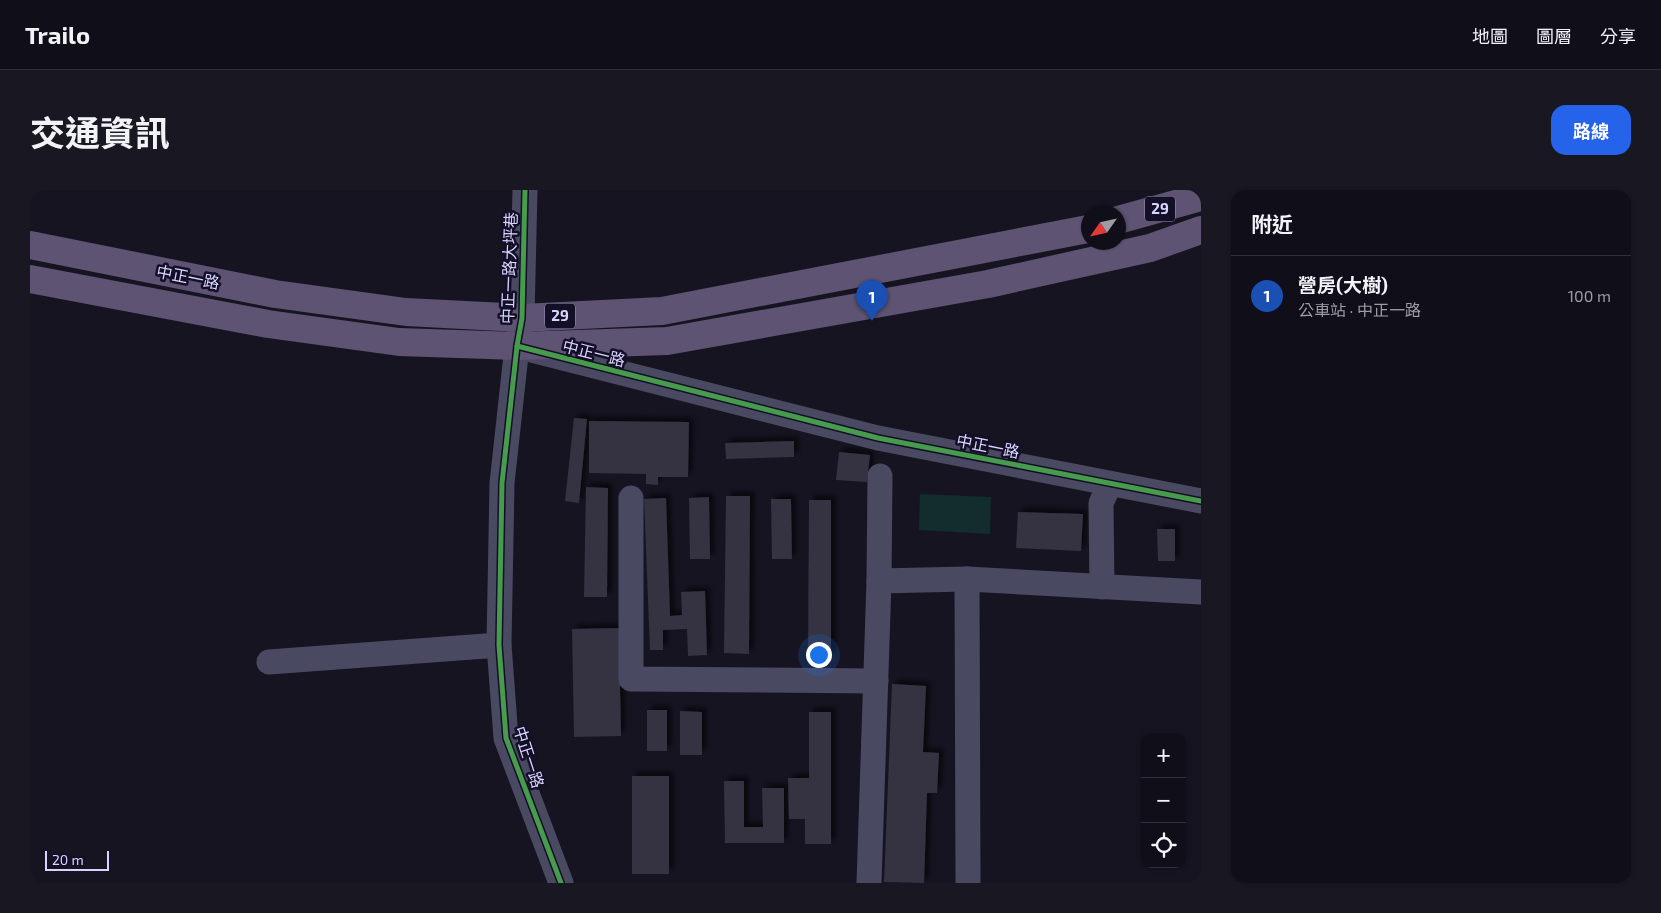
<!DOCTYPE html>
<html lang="zh-TW">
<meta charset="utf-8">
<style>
:root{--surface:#100f19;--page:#191822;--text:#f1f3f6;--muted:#9c9ca2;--line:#302f38;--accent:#2563eb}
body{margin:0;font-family:"Exo 2","Noto Sans TC",sans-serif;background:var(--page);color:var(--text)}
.controls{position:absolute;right:15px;bottom:15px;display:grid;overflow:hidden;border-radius:10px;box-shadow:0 1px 4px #0004}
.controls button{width:45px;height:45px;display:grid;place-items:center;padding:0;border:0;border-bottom:1px solid var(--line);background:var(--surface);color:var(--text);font:25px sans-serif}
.compass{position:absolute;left:1051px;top:15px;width:45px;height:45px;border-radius:50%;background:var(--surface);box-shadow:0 1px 4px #0004;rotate:236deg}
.scale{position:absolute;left:15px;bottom:12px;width:64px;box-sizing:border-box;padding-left:5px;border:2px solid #d9d4ff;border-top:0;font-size:14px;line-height:18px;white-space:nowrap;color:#d9d4ff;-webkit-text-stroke:4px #130f26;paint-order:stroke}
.you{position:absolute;left:788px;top:464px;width:18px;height:18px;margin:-12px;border:4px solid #fff;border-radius:50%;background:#1a73e8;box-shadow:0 0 0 8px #1a73e833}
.badge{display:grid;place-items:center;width:32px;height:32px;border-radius:50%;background:var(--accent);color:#fff;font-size:16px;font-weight:700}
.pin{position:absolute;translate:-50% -41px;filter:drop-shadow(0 1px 2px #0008)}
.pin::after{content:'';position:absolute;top:26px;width:18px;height:15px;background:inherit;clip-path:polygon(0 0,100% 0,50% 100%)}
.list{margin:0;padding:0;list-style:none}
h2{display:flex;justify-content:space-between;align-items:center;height:65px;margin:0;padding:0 20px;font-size:21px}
h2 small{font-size:16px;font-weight:400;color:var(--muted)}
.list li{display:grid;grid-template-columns:32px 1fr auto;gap:15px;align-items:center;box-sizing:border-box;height:80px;padding:0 20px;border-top:1px solid var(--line)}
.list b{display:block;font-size:19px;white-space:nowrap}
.list p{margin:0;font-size:16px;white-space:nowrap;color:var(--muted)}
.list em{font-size:16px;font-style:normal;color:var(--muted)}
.icon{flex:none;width:28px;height:28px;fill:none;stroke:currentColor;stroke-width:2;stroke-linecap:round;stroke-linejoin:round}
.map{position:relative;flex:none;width:1171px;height:693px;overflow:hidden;border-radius:15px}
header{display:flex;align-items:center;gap:30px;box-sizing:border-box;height:70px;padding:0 25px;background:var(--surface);border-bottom:1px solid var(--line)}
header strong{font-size:24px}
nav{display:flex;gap:28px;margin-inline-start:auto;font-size:18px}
.intro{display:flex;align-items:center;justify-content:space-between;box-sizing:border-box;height:120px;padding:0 30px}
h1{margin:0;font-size:35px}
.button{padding:12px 22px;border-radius:15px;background:var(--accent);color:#fff;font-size:18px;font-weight:700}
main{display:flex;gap:30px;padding:0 30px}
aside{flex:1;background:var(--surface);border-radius:15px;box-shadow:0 1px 4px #0004}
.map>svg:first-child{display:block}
.green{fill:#132c2d}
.building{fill:#343243;filter:url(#shadow)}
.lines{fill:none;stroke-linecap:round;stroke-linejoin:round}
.minor{stroke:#4a4962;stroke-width:25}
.major{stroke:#5e5373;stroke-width:28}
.cycleway-casing{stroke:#130f26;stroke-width:8}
.cycleway{stroke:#469c4c;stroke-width:5}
.labels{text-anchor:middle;stroke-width:5;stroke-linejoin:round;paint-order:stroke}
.shield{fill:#130f26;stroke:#9e99be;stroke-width:1}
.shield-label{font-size:15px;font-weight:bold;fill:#d9d4ff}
.street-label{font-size:16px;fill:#d9d4ff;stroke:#130f26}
</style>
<header>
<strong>Trailo</strong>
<nav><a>地圖</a><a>圖層</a><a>分享</a></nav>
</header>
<div class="intro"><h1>交通資訊</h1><a class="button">路線</a></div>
<main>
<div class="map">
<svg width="1171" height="693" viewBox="0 0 1171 693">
<defs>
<filter id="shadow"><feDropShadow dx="4.5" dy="-4.5" stdDeviation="2.5" flood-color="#0009"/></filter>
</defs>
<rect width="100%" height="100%" fill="#161421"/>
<!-- green -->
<polygon class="green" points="890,304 961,307 960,344 889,340"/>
<!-- building -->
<g class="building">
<polygon points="544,228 557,229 549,313 535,311"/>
<polygon points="559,231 659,232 658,287 628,287 628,295 616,294 616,284 559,283"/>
<polygon points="764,251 764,267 696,269 695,253"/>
<polygon points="809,262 840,265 837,292 806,290"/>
<polygon points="556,297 578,298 577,407 554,407"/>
<polygon points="696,306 720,306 719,464 694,463"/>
<polygon points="679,307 680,369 660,369 659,308"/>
<polygon points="636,308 640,426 652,425 651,402 675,401 677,465 658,466 657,439 633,440 633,460 620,460 614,309"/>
<polygon points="741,309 761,309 762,369 742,369"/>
<polygon points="779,310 801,310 801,467 778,467"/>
<polygon points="988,322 1053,324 1051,361 986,358"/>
<polygon points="1127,339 1145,339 1145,371 1128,371"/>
<polygon points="590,438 596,496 590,496 591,546 544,547 542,439"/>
<polygon points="862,494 896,496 893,562 909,563 907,603 897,603 894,693 854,692"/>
<rect x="617" y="520" width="20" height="41"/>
<polygon points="650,521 672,522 672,565 650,565"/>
<polygon points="779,522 801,522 801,654 775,654 775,629 759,629 758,588 779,588"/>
<rect x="602" y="586" width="37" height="98"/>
<polygon points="694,591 714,591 714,637 733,637 732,598 754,598 754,653 695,653"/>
</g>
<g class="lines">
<!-- minor -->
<g class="minor">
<polyline points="495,0 492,128 487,156 472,293 469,455 476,548 531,693"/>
<polyline points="501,160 848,248 1171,311"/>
<polyline points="601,308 601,489 846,491"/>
<polyline points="849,391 850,286"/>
<polyline points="1072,397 1071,313 1080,294"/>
<polyline points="239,472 469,455"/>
<polyline points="839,693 849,391 937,389"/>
<polyline points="938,693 937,389 1171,402"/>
</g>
<!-- major -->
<g class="major">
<polyline points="1088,30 1171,7"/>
<polyline points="0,55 245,104 376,122 492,128 632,121 1058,39"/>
<polyline points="0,89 238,134 369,152 487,156 637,151 958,94 1120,58 1171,40"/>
</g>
<defs>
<g id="cycleway">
<polyline points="495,0 492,128 487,156 472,293 469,455 476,548 531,693"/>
<polyline points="487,156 848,248 1171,311"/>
</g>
</defs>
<!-- cycleway casing -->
<use href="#cycleway" class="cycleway-casing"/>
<!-- cycleway -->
<use href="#cycleway" class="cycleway"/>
</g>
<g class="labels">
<!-- shield labels -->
<g class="shield">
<rect x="1115" y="6.5" width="30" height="25" rx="4"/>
<rect x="515" y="113.5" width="30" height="25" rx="4"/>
</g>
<g class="shield-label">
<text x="1130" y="24">29</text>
<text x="530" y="131">29</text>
</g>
<!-- street labels -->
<g class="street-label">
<text transform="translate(479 78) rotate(-88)" y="6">中正一路大坪巷</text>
<text transform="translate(158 87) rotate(11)" y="6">中正一路</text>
<text transform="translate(564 163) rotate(14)" y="6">中正一路</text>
<text transform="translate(958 256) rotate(11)" y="6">中正一路</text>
<text transform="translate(499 567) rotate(72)" y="6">中正一路</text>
</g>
</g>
</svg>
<div class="controls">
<button>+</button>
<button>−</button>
<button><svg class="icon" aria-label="locate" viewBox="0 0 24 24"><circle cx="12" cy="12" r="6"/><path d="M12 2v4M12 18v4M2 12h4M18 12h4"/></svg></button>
</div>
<svg class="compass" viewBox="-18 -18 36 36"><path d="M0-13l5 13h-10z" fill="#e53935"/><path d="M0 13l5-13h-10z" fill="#9c9ca2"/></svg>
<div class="scale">20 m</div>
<div class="you"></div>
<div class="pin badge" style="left:842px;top:131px;background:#1a4fb4">1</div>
</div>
<aside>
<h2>附近<small></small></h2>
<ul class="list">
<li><span class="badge" style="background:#1a4fb4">1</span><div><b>營房(大樹)</b><p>公車站 · 中正一路</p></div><em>100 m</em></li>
</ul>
</aside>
</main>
